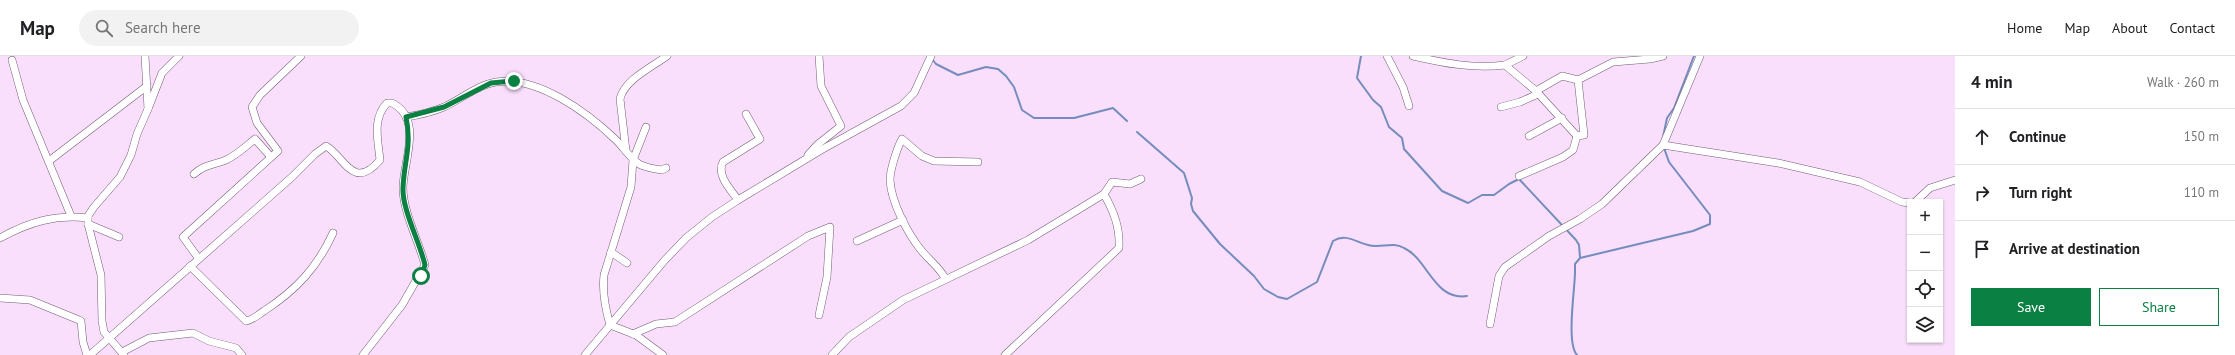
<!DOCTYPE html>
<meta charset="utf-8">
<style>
:root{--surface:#fff;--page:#f2f2f2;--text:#202124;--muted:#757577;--line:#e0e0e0;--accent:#0b8043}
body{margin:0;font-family:"PT Sans",sans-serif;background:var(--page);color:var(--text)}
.controls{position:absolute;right:12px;bottom:12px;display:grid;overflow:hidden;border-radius:0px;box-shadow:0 1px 3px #0004}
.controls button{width:36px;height:36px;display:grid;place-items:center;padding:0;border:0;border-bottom:1px solid var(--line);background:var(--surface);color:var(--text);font:20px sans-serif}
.stop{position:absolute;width:12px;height:12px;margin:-9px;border:3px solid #0b8043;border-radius:50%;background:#fff}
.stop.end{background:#0b8043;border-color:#fff;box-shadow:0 1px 4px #0008}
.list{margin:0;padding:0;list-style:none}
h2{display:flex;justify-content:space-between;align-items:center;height:52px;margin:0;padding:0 16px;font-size:17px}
h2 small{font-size:13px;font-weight:400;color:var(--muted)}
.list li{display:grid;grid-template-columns:26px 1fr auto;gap:12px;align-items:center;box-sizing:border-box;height:56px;padding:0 16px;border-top:1px solid var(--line)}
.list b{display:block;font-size:15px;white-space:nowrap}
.list em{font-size:13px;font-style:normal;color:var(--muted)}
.actions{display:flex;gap:8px;padding:12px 16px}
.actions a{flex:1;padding:9px 0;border:1px solid var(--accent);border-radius:0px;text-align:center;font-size:14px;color:var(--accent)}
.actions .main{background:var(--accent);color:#fff}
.icon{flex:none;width:22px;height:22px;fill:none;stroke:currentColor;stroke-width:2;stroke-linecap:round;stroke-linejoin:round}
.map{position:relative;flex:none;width:1955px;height:299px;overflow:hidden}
header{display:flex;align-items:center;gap:24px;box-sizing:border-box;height:56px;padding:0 20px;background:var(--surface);border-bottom:1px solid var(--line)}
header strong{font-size:19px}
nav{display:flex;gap:22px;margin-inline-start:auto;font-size:14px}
.search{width:280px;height:36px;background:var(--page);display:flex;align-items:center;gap:10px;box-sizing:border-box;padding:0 14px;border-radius:22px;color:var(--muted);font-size:15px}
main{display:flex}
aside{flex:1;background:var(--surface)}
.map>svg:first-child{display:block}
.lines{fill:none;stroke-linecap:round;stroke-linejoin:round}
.stream{stroke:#758cbc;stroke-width:2}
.street-casing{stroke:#725c75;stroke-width:8}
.street{stroke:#fff;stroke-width:7}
.route{stroke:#0b8043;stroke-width:5}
</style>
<header>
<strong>Map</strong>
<div class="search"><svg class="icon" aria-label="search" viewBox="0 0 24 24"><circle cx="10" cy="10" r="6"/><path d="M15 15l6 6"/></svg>Search here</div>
<nav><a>Home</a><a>Map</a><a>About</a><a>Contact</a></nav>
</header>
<main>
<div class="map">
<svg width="1955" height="299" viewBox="0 0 1955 299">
<rect width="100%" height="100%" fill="#f9dffc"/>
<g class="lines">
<!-- stream -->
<g class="stream">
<polyline points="1361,0 1357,22 1373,44 1381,51 1389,71 1402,82 1404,93 1442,135 1468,147 1482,139 1494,139 1509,128 1519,123 1576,184 1579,189 1580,201"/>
<polyline points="932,3 936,8 958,19 986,11 998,13 1006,20 1014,31 1022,54 1034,62 1074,62 1113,52 1127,65"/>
<path d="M 1137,76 L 1184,117 L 1192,142 L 1191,148 L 1193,155 L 1220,188 L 1254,220 L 1264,233 L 1278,241 L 1287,243 L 1317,226 L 1333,185 C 1346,177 1355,186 1368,189 C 1380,193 1392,185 1404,192 C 1428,203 1434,245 1467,240"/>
<polyline points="1662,86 1667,62 1674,52 1694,0"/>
<path d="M 1577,299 C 1566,287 1575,233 1575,216 L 1575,208 L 1580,202 L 1693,175 L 1710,168 L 1710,159 L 1669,106 L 1664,92"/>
</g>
<defs>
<g id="street">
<polyline points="1387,0 1403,31 1409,50"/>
<path d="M 1413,0 C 1444,7 1473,13 1505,9 L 1536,35 L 1577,80 L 1584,79 L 1578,24"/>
<polyline points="12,4 23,44 71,160"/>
<polyline points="1505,9 1523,0"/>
<polyline points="1536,35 1562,20 1578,24 1613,6 1650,3 1663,0"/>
<polyline points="1501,51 1520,46 1538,38"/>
<polyline points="148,53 162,17 179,0"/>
<path d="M 406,61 C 419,59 432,56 444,51 C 461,43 478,29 496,26 C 537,19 588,57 616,84 C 624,92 630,102 639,108 C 646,112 655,113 662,114 L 666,112"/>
<path d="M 646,71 L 633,104 L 631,131 L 604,219 C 602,237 605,252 610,269 L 636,279 L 663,299"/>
<polyline points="1529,80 1562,62"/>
<polyline points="1663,89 1700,0"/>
<path d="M 626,95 L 620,43 C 624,24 652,11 667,0"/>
<polyline points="808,99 817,89 841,70 821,30 819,0"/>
<polyline points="49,105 147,30"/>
<path d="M 194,118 C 205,108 214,109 226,104 C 237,99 246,90 255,83 L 271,101"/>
<polyline points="1519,120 1563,101 1573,94 1577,80"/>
<path d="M 738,144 C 731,134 716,119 723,106 L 760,83 L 746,58"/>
<polyline points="1915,146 1930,132 1955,124"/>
<polyline points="88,168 119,181"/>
<path d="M 0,182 C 29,166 56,158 88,162"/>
<polyline points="857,185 903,164"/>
<polyline points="611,196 627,207"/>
<polyline points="199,203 183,181 278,95 257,67 252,51 260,39 301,0"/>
<path d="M 190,210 L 246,265 C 253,264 259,258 264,255 C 296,234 317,212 333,177"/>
<path d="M 945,222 C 939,211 929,204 921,194 C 908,178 891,146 890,124 C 890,114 897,92 902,83 L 922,100 L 934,105 L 978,106"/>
<polyline points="0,242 30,244 79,264 81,265 83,286 87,299"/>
<polyline points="1490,268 1499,220 1505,211 1549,180 1580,163 1602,148 1663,89 1778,107 1860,126 1902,146 1910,147"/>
<polyline points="633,278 656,268 675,266 808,180 830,171 827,221 819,259"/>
<polyline points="122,296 149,282 193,277 209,285 236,292 242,299"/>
<path d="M 90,299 L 292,121 L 315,98 L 326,90 C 344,100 353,136 380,104 C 378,84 372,63 387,47 L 392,47 C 424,63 403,106 403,132 C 403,156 419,186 425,209 L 402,249 L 363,299"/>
<polyline points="124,299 104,276 102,265 101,219 88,168 88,160 94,151 120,121 131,99 137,78 148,53 145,0"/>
<polyline points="585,299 664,205 686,182 712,161 738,144 821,94 901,50 914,37 931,0"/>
<polyline points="832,299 849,281 903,244 1028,184 1104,138 1112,126 1130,128 1141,123"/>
<path d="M 1005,299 L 1119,192 C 1120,171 1114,156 1104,138"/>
</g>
</defs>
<!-- street casing -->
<use href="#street" class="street-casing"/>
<!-- street -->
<use href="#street" class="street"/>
</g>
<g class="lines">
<!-- route -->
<path class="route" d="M 421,220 L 425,209 C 420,187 402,153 403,132 C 404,105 412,90 406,61 L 444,51 L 491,27 L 514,25"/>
</g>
</svg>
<div class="controls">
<button>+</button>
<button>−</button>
<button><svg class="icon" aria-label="locate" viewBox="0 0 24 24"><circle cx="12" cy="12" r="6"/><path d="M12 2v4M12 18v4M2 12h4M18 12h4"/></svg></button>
<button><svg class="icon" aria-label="layers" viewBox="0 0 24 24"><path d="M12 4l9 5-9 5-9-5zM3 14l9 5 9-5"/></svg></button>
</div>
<div class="stop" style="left:421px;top:220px"></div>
<div class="stop end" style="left:514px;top:25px"></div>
</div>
<aside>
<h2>4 min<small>Walk · 260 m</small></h2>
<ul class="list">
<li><svg class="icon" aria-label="ahead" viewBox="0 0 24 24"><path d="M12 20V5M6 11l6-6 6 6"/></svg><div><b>Continue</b></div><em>150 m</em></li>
<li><svg class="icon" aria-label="right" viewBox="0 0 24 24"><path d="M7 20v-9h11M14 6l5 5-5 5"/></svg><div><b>Turn right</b></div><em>110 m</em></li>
<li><svg class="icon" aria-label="arrive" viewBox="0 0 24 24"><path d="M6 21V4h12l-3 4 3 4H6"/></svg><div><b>Arrive at destination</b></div></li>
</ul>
<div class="actions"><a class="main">Save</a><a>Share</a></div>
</aside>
</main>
